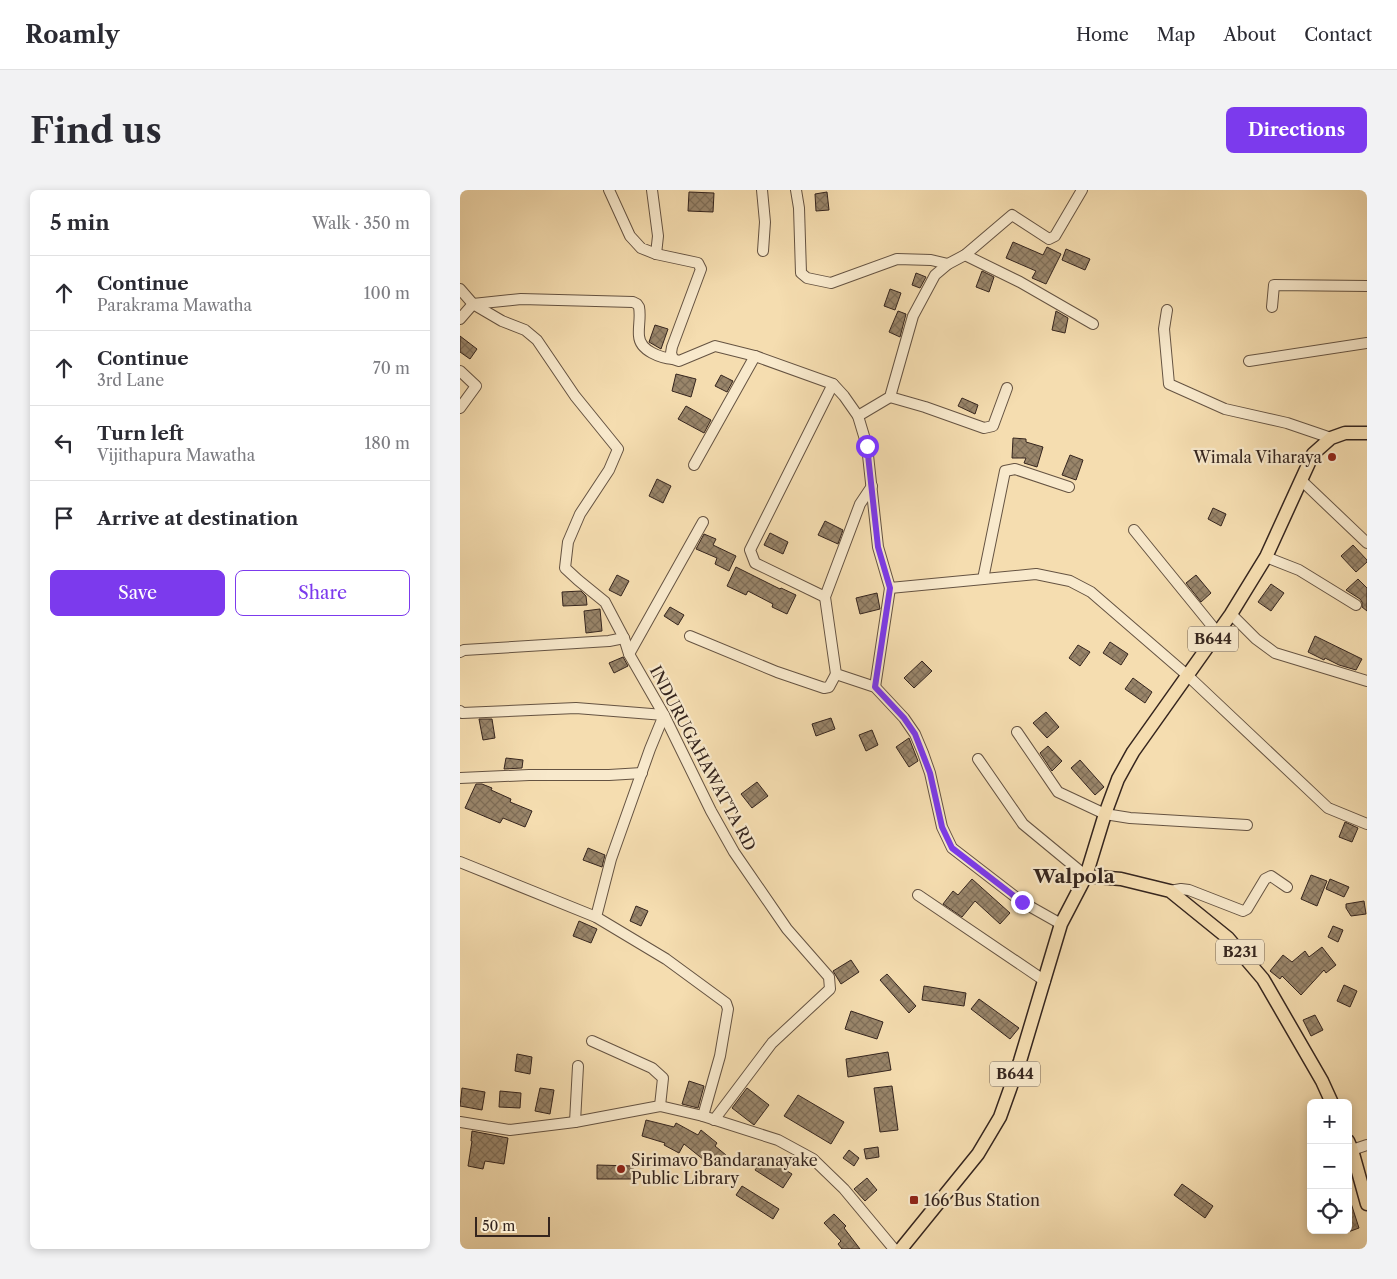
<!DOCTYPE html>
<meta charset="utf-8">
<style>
:root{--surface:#fff;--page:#f2f2f3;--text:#2b2b33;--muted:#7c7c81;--line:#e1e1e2;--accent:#7c3aed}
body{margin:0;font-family:"Libre Caslon Text",serif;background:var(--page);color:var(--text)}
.controls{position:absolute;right:15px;bottom:15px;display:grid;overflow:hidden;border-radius:8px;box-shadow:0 2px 8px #0003}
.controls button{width:45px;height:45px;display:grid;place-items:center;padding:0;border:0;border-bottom:1px solid var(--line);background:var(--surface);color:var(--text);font:25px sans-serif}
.scale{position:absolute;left:15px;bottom:12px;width:75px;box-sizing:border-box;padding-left:5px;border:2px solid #35251e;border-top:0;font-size:14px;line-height:18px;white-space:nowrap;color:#35251e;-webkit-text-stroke:4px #f8e9cc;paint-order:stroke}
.stop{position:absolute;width:15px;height:15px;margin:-11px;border:4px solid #7c3aed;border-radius:50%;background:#fff}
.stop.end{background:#7c3aed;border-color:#fff;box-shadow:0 1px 5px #0008}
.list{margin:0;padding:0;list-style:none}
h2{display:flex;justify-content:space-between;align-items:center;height:65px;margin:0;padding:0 20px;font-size:21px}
h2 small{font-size:16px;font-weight:400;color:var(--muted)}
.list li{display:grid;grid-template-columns:32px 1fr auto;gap:15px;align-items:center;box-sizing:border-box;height:75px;padding:0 20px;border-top:1px solid var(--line)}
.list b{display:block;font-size:19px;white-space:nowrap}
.list p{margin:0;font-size:16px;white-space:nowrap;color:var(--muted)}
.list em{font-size:16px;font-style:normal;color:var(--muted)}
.actions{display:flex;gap:10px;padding:15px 20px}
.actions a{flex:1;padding:11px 0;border:1px solid var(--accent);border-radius:8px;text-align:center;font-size:18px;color:var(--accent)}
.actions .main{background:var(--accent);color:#fff}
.icon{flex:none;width:28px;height:28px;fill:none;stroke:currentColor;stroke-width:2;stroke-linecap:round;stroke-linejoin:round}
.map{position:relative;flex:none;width:907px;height:1059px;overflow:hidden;border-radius:8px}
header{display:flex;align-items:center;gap:30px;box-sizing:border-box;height:70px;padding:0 25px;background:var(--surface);border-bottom:1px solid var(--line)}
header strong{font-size:24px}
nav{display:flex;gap:28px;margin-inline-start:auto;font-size:18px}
.intro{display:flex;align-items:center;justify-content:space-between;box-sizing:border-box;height:120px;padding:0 30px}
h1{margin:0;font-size:35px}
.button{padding:12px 22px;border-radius:8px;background:var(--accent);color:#fff;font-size:18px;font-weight:700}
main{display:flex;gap:30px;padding:0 30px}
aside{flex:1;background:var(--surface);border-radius:8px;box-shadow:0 2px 8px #0003}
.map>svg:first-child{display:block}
.building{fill:url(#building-cross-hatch);stroke:#35251e}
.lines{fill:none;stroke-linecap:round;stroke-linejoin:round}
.minor-casing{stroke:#655342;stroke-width:12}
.major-casing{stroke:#35251e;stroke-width:15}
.minor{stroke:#f8e9cc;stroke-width:10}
.major{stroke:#f5ddb0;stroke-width:12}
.route{stroke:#7c3aed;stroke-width:6}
.poi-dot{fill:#8f2418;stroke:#f8e9cc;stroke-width:2}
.labels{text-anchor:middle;stroke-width:4.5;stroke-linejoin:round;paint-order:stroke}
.shield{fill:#f8e9cc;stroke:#706052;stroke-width:1}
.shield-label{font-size:15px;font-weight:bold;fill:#35251e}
.poi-label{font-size:16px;fill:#35251e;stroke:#f8e9cc;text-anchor:start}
.street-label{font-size:16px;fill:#35251e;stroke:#f8e9cc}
.quarter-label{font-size:19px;font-weight:bold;fill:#35251e;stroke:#f8e9cc}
</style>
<header>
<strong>Roamly</strong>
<nav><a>Home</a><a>Map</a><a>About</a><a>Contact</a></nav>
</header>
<div class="intro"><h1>Find us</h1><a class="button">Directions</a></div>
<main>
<aside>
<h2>5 min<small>Walk · 350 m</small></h2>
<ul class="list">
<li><svg class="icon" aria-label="ahead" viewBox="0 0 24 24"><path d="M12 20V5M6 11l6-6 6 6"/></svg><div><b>Continue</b><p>Parakrama Mawatha</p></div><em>100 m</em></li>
<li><svg class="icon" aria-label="ahead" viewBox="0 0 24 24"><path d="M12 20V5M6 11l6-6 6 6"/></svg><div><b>Continue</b><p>3rd Lane</p></div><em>70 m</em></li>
<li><svg class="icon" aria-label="left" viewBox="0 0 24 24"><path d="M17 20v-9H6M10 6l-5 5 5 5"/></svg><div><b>Turn left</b><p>Vijithapura Mawatha</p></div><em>180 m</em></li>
<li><svg class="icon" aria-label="arrive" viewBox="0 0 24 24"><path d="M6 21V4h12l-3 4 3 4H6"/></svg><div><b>Arrive at destination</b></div></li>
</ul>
<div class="actions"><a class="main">Save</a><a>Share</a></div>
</aside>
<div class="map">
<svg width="907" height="1059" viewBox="0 0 907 1059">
<defs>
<pattern id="building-cross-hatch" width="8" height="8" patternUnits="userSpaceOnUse" patternTransform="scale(1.25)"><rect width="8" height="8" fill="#99856a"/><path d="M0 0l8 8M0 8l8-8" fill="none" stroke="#7e6d57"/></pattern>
</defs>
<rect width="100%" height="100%" fill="#f5ddb0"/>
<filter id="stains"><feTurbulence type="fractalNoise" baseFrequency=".004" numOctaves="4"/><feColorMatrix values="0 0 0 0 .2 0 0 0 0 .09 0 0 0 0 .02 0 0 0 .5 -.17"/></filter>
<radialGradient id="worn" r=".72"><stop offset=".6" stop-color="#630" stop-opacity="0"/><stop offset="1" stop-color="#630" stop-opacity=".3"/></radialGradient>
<!-- building -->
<g class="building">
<polygon points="229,2 254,3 253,22 228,21"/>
<polygon points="367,2 369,20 356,21 355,4"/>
<polygon points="553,52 583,65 587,57 601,64 586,94 572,88 576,81 546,68"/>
<polygon points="606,59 630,69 625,80 602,70"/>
<polygon points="522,81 534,87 529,102 516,97"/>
<polygon points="456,83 466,87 460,98 452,95"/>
<polygon points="430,99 441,103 435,120 424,116"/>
<polygon points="438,121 446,124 440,147 429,142"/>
<polygon points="596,121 608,128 605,143 592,140"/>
<polygon points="195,135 208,139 201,159 189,152"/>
<polygon points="0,146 17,159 10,169 0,162"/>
<polygon points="216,184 236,189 231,207 212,201"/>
<polygon points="261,185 273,191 267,202 255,196"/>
<polygon points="502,208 518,215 515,224 498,216"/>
<polygon points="226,216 251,230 244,243 218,229"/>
<polygon points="553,248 566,249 566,252 583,257 577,277 564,273 566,268 552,268"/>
<polygon points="610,265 623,270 616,290 602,285"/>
<polygon points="197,289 211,296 203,313 189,306"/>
<polygon points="753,318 766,324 761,336 748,329"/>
<polygon points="365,331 383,340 378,354 358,345"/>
<polygon points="310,343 328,352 323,364 304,355"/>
<polygon points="244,344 256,349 253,355 276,366 269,381 255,374 257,368 236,359"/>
<polygon points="893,355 907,370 907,372 896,382 881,366"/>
<polygon points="276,377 320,399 321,398 336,405 327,424 312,417 313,414 288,401 286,405 267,396"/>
<polygon points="157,385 169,391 161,406 149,400"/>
<polygon points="736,385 751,403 741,412 726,393"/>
<polygon points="898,389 907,398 907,421 902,417 902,412 900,409 886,400"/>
<polygon points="811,394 824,403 811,421 798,412"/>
<polygon points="121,401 126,406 127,415 103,416 102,402"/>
<polygon points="417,403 420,419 400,424 396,408"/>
<polygon points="210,417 224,425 218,435 204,426"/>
<polygon points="140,419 142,441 126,443 124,421"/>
<polygon points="855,446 902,469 896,480 879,475 865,468 864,470 848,462"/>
<polygon points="650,452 668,464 661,475 643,463"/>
<polygon points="618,455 630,462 620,476 609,468"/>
<polygon points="163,467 168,476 154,483 149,473"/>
<polygon points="462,471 472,481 454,498 444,488"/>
<polygon points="673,488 692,502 685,513 665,499"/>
<polygon points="586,522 599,537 587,548 573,533"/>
<polygon points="371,528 375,539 356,546 352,534"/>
<polygon points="19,529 32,529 35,548 23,550"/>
<polygon points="412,540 418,555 406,561 399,545"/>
<polygon points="449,548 458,571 449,577 436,557"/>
<polygon points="588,556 602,571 592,581 580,563"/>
<polygon points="46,568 63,570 62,578 44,579"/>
<polygon points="620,570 644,597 635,605 611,578"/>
<polygon points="297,592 308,606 292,618 281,604"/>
<polygon points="16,594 22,594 32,598 31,600 51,609 50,612 72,621 65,637 43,628 40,633 5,618"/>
<polygon points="885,632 898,638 892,652 879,647"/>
<polygon points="128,658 145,665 142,677 123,670"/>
<polygon points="851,685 867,691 857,716 841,709"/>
<polygon points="512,689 550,723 540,734 515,711 502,727 483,714 493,701 498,705"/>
<polygon points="870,689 889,697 884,707 866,699"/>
<polygon points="904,711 906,724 891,726 886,718 886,714"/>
<polygon points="176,716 188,721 181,736 170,731"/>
<polygon points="119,731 137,739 131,753 113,746"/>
<polygon points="873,736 883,740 878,752 868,747"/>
<polygon points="862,757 876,775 866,783 864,780 841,805 822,786 820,789 810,781 823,765 832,772 845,761 849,767"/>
<polygon points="391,770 399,782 381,794 373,781"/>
<polygon points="427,784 456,816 449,823 420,790"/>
<polygon points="884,795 897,801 890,817 877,811"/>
<polygon points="464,796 506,803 504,816 462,810"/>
<polygon points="519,809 559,838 550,849 511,819"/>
<polygon points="391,821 423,832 417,849 385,839"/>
<polygon points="855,825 863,840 851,846 843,830"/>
<polygon points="428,862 431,880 388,887 386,869"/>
<polygon points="57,864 72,867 70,884 55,881"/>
<polygon points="229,891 244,896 238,918 222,914"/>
<polygon points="432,896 438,940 420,942 414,898"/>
<polygon points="2,898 25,902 22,920 0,916"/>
<polygon points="80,898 94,900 90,924 75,921"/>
<polygon points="287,898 309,915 294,935 272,918"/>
<polygon points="40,901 61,903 60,918 39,917"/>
<polygon points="338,905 384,932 371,954 324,926"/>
<polygon points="186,930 214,937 216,933 238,945 241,940 257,953 255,956 266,965 257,976 246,967 244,970 224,954 219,963 204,955 205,953 182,946"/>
<polygon points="12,941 48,948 44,974 25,971 23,979 8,976 12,951 11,951"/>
<polygon points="418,957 419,967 406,969 404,959"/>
<polygon points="389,960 399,968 394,976 383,968"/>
<polygon points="304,967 332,984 323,998 295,980"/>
<polygon points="137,975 173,976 173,989 137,989"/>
<polygon points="407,988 417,1000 405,1011 394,999"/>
<polygon points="722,994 753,1016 745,1028 714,1005"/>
<polygon points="282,996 319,1019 313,1029 276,1005"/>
<polygon points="888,1010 890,1010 899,1038 888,1042"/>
<polygon points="374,1024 386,1036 384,1038 400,1059 382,1059 378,1054 381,1051 364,1033"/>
</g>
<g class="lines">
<defs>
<g id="minor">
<polyline points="149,0 170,46 181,58 196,64 238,73 241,79 212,157 211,163 213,169 219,171 255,156 295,166 373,194 384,206 398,226 407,256 418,357 430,398 576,384 610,391 631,402 727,485 868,618 907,634"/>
<polyline points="192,0 198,46 196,64"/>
<polyline points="302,0 305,32 303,61"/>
<polyline points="336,0 339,18 341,83 347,88 371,93 437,69 471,70 488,74"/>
<polyline points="505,65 560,92 633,134"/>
<polyline points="0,99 13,114 42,131 65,140 77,150 115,206 158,259 149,280 120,324 108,352 105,378 118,390 145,412 164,448 169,464 204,525 251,621 274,662 327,739 369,787 370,799 312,853 254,930"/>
<polyline points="812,117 814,95 907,96"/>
<polyline points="707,120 704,139 709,194 765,219 827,233 871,248"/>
<path d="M 0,129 L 13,114 L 61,109 L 173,112 L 177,114 L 179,117 C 181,127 178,137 179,146 C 180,161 201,168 213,169"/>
<polyline points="789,171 907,153"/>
<polyline points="0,181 16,196 0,218"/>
<polyline points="430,207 465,217 524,238 533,236 547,198"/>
<polyline points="398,226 430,207 453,126 475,85 488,74 505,65 552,25 589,49 595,46 622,0"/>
<polyline points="234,275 295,166"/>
<polyline points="841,290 907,353"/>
<polyline points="412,296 400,314 365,407 376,484 415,497 444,528 455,544 463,563 470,583 482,637 492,658 562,712 601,734"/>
<polyline points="674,340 757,442"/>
<polyline points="806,367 839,380 896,415"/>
<polyline points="523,389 545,281 555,279 609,297"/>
<polyline points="365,407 295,373 290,360 373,194"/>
<polyline points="771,424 796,449 815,463 907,491"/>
<polyline points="230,446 317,482 364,498 369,497 376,484"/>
<polyline points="0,462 4,460 149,451 164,448"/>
<polyline points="169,464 243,332"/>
<polyline points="415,497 430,398"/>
<polyline points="0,521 2,523 116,518 204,525 190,559 151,669 136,727"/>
<polyline points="557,542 598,602 645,624 670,628 787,635"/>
<polyline points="518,569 563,634 626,686"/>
<polyline points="0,588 69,585 149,585 182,583"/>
<polyline points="0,672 136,727 206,769 266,813 268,819 260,866 243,926"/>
<polyline points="710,701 721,699 729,700 783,721 787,719 805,689 811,686 827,697"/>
<polyline points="458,705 585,791"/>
<polyline points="132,851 192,878 203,888 200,916"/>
<polyline points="0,932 50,940 115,932 200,916 243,926 318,950 353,969 384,999 434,1059"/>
<polyline points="115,932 118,876"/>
<polyline points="892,960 907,955"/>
</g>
<g id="major">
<polyline points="626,686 661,689 710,701 768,748 803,789 862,891 872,913"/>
<polyline points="888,951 892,960 907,1014"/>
<polyline points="441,1059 518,964 540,927 560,871 601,734 626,686 645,624 658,589 673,562 771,424 806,367 853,264 871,248 885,243 907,243"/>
</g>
</defs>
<!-- minor casing -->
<use href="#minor" class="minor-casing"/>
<!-- major casing -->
<use href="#major" class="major-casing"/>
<!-- minor -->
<use href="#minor" class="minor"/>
<!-- major -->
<use href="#major" class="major"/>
</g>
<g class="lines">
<!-- route -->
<polyline class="route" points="407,256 418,357 430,398 415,497 444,528 455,544 470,583 482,637 492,658 562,712"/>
</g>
<!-- markers -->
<g class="poi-dot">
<circle cx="872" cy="267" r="5"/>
<circle cx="161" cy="979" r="5"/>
<rect x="449" y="1005" width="10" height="10" rx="2.5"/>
</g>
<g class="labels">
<!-- shield labels -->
<g class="shield">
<rect x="728" y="436.5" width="50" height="25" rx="4"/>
<rect x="756" y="749.5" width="48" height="25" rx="4"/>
<rect x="530" y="871.5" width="50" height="25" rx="4"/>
</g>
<g class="shield-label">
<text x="753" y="454">B644</text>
<text x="780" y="767">B231</text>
<text x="555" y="889">B644</text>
</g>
<!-- poi labels -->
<g class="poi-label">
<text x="862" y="273" text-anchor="end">Wimala Viharaya</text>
<text x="171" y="976">Sirimavo Bandaranayake<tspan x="171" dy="18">Public Library</tspan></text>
<text x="464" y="1016">166 Bus Station</text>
</g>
<!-- street labels -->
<g class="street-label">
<text transform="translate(243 568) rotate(62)" y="6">INDURUGAHAWATTA RD</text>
</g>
<!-- quarter labels -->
<g class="quarter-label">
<text x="614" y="693">Walpola</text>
</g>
</g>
<rect width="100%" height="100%" filter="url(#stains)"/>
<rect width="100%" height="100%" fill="url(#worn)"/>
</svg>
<div class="controls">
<button>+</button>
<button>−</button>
<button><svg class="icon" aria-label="locate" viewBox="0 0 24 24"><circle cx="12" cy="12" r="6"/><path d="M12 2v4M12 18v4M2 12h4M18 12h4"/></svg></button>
</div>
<div class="scale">50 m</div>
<div class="stop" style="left:407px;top:256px"></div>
<div class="stop end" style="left:562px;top:712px"></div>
</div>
</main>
